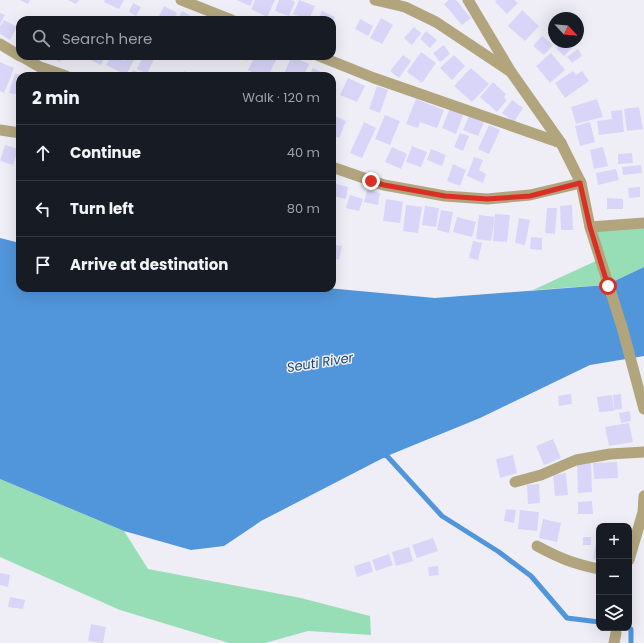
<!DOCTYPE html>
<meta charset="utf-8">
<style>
:root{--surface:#171b24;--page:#20242c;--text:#f1f3f6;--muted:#9ea1a6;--line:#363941}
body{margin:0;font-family:Poppins,sans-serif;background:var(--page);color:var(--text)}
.controls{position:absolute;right:12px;bottom:12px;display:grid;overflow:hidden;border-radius:8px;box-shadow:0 4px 16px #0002}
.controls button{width:36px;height:36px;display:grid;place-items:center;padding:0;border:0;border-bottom:1px solid var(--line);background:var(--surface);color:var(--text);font:20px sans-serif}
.compass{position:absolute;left:548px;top:12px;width:36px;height:36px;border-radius:50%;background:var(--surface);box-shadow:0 4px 16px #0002;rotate:116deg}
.stop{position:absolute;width:12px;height:12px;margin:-9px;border:3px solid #d93025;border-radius:50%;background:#fff}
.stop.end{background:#d93025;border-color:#fff;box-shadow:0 1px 4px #0008}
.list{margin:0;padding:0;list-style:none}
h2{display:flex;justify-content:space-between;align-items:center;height:52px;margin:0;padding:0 16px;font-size:17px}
h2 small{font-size:13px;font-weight:400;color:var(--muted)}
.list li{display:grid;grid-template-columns:26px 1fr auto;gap:12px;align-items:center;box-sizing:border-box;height:56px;padding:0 16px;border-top:1px solid var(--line)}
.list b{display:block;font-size:15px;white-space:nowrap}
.list em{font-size:13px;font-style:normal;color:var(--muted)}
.icon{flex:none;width:22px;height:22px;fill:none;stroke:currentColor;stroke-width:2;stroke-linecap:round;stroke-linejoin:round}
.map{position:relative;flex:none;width:644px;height:643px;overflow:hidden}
.search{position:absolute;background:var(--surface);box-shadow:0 4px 16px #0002;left:16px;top:16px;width:320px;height:44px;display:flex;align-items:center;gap:10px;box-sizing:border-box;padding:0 14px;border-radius:12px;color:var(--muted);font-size:15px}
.panel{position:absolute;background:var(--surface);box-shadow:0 4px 16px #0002;left:16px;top:72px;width:320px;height:220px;border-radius:12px}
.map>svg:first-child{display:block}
.green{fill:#97ddb6}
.water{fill:#5195da}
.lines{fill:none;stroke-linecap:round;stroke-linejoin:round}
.stream{stroke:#5195da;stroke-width:5}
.building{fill:#d8d5f9}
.minor{stroke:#b2a57e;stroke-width:11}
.tertiary{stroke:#b2a57e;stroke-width:11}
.route{stroke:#d93025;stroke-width:5}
.labels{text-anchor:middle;stroke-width:3;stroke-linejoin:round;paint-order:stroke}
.water-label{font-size:13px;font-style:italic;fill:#194976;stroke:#efeef7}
</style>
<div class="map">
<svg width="644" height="643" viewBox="0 0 644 643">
<rect width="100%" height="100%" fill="#efeef7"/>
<!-- green -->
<g class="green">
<polygon points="644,223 644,267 606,285 533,290 600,259 590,227"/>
<polygon points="0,479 124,531 148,569 301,598 370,616 371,635 308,631 265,643 229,643 120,610 0,557"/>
</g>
<!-- water -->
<polygon class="water" points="0,238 20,243 20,288 327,288 435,298 606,285 644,267 644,356 590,365 480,418 387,456 261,521 224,546 191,550 124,531 0,479"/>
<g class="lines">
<!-- stream -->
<g class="stream">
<polyline points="380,454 387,456 442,516 499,552 531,576 567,618 599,622"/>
<polyline points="628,628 631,629 631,643"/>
</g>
</g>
<!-- building -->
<g class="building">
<polygon points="20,0 30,0 28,4"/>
<polygon points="68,0 79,0 76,4"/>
<polygon points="105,0 124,0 119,9 104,2"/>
<polygon points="237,0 253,0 250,6"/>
<polygon points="255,0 275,0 267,17 251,9"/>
<polygon points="279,0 291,0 295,2 289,16 275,11"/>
<polygon points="299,0 315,6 309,20 293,14"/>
<polygon points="449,0 456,0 471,18 462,25 444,4"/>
<polygon points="497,0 514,0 518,3 507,14 495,2"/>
<polygon points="133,3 141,7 136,16 129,12"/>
<polygon points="164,6 177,13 174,20 157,20"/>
<polygon points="522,10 539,26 525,41 508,26"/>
<polygon points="182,11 198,20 177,20"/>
<polygon points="322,11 335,17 332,24 332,20 318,20"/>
<polygon points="0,13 5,15 0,24"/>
<polygon points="381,18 393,25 382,44 370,38"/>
<polygon points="360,19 373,26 368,36 355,29"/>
<polygon points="4,20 17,27 10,40 0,34 0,26"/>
<polygon points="414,27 421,33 412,45 404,38"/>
<polygon points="426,31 437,40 430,48 420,39"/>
<polygon points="542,36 553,45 544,55 533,46"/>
<polygon points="562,42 578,42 564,56 556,48"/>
<polygon points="444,45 450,54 440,62 433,53"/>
<polygon points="578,49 582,56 572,63 567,57"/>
<polygon points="421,52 436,63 422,83 407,72"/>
<polygon points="551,53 565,70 550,83 536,66"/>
<polygon points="403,55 411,61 399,78 390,71"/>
<polygon points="454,55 465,66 452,80 440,68"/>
<polygon points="49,56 63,56 60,62"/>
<polygon points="90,56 105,56 101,65 89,59"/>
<polygon points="111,56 114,56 124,61 126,56 131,56 135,58 126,75 106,65"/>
<polygon points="143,56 155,57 147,74 137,69"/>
<polygon points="194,56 204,56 202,60"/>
<polygon points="236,56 250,56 247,61"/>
<polygon points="255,56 278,56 268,76 261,76 248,70"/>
<polygon points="292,56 309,64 304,76 283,76"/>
<polygon points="0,62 14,68 4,93 0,91"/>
<polygon points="313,68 326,74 325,76 309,76"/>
<polygon points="471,68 489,84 472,102 454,86"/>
<polygon points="133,70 143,75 142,76 130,76"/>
<polygon points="184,71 190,74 189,76 181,76"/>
<polygon points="573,71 576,75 582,71 589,81 565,98 555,83"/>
<polygon points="151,72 161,76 149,76"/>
<polygon points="15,73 24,76 20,76 19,95 9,93"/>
<polygon points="348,78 365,86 357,102 340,95"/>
<polygon points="493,82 506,94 504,97 507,100 497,112 480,97"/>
<polygon points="377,86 388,90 380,113 369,109"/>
<polygon points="416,99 444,110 437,128 420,122 418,128 406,124"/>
<polygon points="597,99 603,117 576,124 571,107"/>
<polygon points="512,100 523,108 514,122 502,113"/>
<polygon points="639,107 643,129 627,131 624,109"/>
<polygon points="450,108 464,113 456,134 442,128"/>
<polygon points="622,110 624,132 599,135 597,121 612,119 611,111"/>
<polygon points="332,115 346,121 339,138 332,135"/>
<polygon points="385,115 400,121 390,145 375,139"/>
<polygon points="469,116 484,122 478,136 463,130"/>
<polygon points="364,122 376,128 362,158 350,153"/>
<polygon points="590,122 595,142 580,146 575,126"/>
<polygon points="489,125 500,130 489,154 478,149"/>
<polygon points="460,133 469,136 463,151 454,147"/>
<polygon points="332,141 336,143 332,152"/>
<polygon points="5,145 18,149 13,165 0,161"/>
<polygon points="412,146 427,152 421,167 406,162"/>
<polygon points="392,147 407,154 401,169 385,162"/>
<polygon points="603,147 608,166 594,169 590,150"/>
<polygon points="431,149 446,155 442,166 427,160"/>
<polygon points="632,153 633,163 618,164 618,154"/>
<polygon points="474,157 483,160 479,170 486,174 483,183 467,176"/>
<polygon points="19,158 20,158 20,177 16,176"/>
<polygon points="453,164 466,170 460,186 447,181"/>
<polygon points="641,165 642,173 623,175 622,167"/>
<polygon points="616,169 619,180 598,185 596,173"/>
<polygon points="332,183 348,187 346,199 332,196"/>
<polygon points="640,187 640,197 629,198 628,188"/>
<polygon points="367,190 380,193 378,205 364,202"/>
<polygon points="350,195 363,199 359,211 346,208"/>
<polygon points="607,198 623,199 623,209 607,209"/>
<polygon points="386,199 403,202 400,223 383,221"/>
<polygon points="406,205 422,207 418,233 403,231"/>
<polygon points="572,205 573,230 561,230 560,206"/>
<polygon points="425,206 439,208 436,227 422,225"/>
<polygon points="547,208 557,208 555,234 545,233"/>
<polygon points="441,210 453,212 449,233 437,230"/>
<polygon points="495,214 510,215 507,242 493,241"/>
<polygon points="479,215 495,217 491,241 476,239"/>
<polygon points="457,217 476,222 472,237 453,232"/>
<polygon points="519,218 530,220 525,245 515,243"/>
<polygon points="531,237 542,238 542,250 530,249"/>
<polygon points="473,241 482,243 478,260 469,258"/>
<polygon points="336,245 342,246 339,260 333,258"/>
<polygon points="571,394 572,404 559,406 558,396"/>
<polygon points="621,394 622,409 614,410 613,395"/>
<polygon points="612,395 614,411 599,412 597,397"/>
<polygon points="630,411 631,421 621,423 619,413"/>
<polygon points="629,423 633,442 609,446 605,427"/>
<polygon points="553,439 561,458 544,465 536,446"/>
<polygon points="513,455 517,473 500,478 496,459"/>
<polygon points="617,462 618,478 594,479 593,463"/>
<polygon points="591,463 592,492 578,493 577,464"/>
<polygon points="566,473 568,495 555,496 553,475"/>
<polygon points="539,484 540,503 528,504 527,485"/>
<polygon points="592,501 593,514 578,514 578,502"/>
<polygon points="506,509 516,510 514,523 504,521"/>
<polygon points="520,510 539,512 537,531 518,529"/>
<polygon points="543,519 561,523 557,542 539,538"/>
<polygon points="598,533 599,533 599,560 593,559"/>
<rect x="583" y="537" width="8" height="8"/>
<polygon points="433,538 438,551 417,558 412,545"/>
<polygon points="409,547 413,561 396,566 392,552"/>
<polygon points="389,554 393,565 376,571 372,560"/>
<polygon points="370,561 373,572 357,577 354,566"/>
<polygon points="438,566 439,575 429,576 428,567"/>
<polygon points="0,573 10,575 8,587 0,585"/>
<polygon points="10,597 25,600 23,609 8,607"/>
<polygon points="91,624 106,627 103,643 88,641"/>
</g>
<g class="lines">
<!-- minor -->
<g class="minor">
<polyline points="181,0 232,20"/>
<polyline points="375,0 405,7 436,22 511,72"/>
<polyline points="0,44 20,56"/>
<polyline points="21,56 40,67 66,76"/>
<polyline points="319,56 374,78 561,143"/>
<polyline points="0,130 20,133"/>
<polyline points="332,167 384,185 445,196 487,199 530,195 581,183"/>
<polyline points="590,227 644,223"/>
<polyline points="515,482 541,475 576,460 610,454 644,452"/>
<path d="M 537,546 C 559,558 574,564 599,569"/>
</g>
<!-- tertiary -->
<g class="tertiary">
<polyline points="468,0 511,72 561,143 581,183 590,227 622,327 644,409"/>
<polyline points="629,560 643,512 644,496"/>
<polyline points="614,643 616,633"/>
</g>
</g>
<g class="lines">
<!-- route -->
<polyline class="route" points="371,181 384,185 445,196 487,199 530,196 580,183 590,227 608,286"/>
</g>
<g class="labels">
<!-- water labels -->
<g class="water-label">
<text transform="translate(320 362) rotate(-9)" y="5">Seuti River</text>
</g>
</g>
</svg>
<div class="controls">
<button>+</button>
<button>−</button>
<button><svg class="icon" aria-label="layers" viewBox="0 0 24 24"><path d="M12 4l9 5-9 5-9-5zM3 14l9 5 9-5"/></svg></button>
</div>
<svg class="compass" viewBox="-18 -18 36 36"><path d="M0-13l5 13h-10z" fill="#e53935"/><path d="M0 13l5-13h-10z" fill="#9ea1a6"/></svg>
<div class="stop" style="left:608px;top:286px"></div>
<div class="stop end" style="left:371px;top:181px"></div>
<div class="search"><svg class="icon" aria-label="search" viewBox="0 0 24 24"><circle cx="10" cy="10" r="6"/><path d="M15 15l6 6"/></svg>Search here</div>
<section class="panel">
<h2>2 min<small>Walk · 120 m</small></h2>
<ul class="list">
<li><svg class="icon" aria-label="ahead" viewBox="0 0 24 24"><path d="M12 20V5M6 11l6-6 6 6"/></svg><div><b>Continue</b></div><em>40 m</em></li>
<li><svg class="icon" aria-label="left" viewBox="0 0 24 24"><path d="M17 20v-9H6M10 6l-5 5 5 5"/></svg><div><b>Turn left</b></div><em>80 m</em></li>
<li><svg class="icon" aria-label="arrive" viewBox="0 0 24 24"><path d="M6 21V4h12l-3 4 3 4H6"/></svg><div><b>Arrive at destination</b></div></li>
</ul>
</section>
</div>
